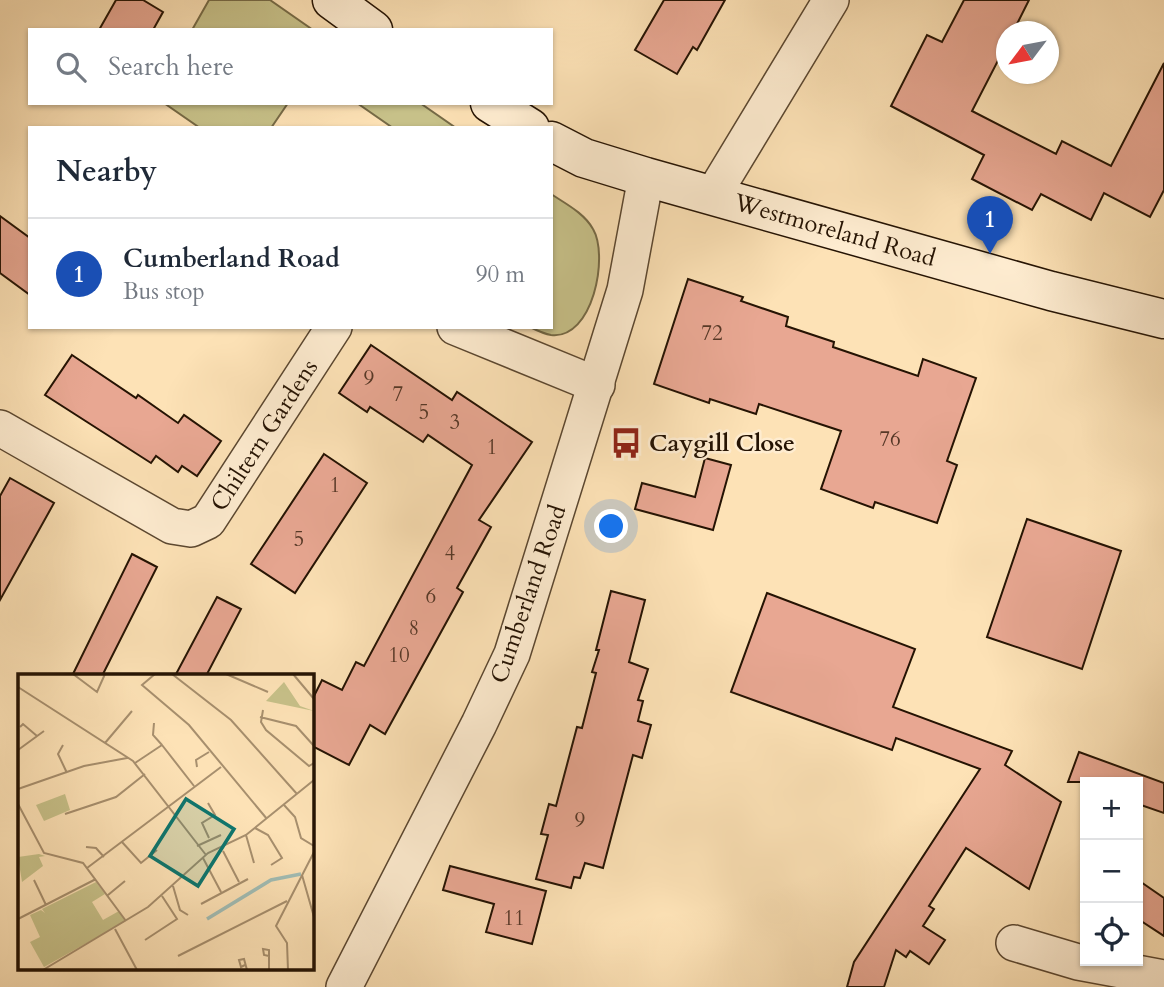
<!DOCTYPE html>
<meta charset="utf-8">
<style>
:root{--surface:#fff;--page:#f6f6f7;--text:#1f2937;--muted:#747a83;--line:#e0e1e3;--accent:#8f2418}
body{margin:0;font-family:Cardo,serif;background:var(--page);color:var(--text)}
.controls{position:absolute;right:21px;bottom:21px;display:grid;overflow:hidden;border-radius:0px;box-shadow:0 2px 5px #0004}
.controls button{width:63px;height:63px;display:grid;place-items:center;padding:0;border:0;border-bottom:2px solid var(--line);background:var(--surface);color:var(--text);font:35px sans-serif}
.compass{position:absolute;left:996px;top:21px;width:63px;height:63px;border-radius:50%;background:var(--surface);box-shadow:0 2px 5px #0004;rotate:238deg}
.you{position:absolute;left:612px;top:527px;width:24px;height:24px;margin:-18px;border:5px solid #fff;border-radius:50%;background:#1a73e8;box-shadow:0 0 0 10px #1a73e833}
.badge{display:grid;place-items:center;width:46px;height:46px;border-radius:50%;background:var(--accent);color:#fff;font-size:23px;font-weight:700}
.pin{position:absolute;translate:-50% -58px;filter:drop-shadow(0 2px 4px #0008)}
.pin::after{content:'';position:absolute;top:37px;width:24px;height:21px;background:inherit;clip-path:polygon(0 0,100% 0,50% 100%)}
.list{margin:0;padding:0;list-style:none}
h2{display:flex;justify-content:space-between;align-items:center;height:91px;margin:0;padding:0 28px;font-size:30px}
h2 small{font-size:23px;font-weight:400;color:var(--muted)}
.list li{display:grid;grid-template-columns:46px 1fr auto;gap:21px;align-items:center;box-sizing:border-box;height:112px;padding:0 28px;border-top:2px solid var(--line)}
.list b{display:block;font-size:26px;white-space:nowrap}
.list p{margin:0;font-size:23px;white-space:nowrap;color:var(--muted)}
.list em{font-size:23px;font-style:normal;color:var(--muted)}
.icon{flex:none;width:38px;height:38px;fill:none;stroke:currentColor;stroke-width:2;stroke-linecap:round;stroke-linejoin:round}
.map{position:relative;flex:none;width:1164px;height:987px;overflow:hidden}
.search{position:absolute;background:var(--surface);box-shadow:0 2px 5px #0004;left:28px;top:28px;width:525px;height:77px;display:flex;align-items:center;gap:18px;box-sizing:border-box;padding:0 24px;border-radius:0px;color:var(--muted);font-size:26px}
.panel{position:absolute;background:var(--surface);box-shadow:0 2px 5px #0004;left:28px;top:126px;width:525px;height:203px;border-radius:0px}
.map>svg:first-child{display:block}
.green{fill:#c7c189;stroke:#766a46;stroke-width:2}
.building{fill:#e8a792;stroke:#251303;stroke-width:2}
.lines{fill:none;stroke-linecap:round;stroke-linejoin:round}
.minor-casing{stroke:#5b4730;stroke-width:38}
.secondary-casing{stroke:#251303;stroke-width:41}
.minor{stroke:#feecd0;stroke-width:35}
.secondary{stroke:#feecd0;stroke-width:38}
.labels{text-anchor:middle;stroke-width:5;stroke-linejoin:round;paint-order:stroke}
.number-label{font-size:21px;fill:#563827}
.street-label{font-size:24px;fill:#251303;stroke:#feecd0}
.poi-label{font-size:24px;font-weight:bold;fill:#251303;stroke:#feecd0;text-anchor:start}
.inset-river{fill:none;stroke:#a1bdb5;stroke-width:3.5}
.inset-road{fill:none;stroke:#a78f6e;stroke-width:2}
.view{fill:#0f766e;fill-opacity:0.15;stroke:#0f766e;stroke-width:3.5}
.inset-edge{fill:none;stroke:#251303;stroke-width:3.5}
</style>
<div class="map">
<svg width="1164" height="987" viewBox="0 0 1164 987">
<rect width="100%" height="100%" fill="#fde2b6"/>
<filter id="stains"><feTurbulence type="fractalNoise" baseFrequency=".00286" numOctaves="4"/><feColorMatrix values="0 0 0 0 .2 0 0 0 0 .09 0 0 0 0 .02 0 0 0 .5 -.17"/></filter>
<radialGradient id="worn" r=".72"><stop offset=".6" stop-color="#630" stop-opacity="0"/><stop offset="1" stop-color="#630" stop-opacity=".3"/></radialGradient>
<!-- green -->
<g class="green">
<polygon points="209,0 270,0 313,30 192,30"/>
<polygon points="164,103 288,103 271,128 200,128"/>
<polygon points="357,103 420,103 456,128 393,128"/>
<path d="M 551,194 C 566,204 584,213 593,229 C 609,256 593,340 551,335 C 544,334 536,330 530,327 L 551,327 Z"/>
</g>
<!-- building -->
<g class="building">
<polygon points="116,0 143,0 163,12 153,30 99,30"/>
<polygon points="664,0 725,0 697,50 693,47 677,74 635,50"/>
<polygon points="964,0 1029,0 1013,32 1006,32 1006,45 972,111 1056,154 1062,141 1111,166 1164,63 1164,190 1150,217 1104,193 1091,220 1041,194 1032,210 972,179 984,155 891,106 927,35 942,42"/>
<polygon points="0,216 30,238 30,295 0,273"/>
<polygon points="688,279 743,297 741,301 788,317 786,326 834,342 833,347 918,376 923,359 976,378 947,461 957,465 937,523 875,502 873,508 821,489 841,431 759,404 756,414 710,399 709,403 654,384"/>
<polygon points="371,345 452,400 457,392 532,442 479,520 491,527 457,588 463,592 385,734 370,725 349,765 312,746 312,700 322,680 342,690 356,662 364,666 472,465 428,435 423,442 370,407 367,412 339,393"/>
<polygon points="72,355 136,398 138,395 178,423 184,415 221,441 197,476 182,466 178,472 156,456 151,463 45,395"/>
<polygon points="324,454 367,483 295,593 251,564"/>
<polygon points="705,458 731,465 713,530 635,509 642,483 695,497"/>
<polygon points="10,478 54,503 0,600 0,496"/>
<polygon points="1027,519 1121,551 1082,669 987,637"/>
<polygon points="132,554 157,567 102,676 72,676"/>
<polygon points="611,591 645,600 629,662 648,669 638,700 643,701 638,721 651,725 642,758 633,755 603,868 585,863 580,878 574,877 571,888 536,879 548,835 541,834 549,804 556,806 577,727 582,728 596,673 592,672 599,650 596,650"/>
<polygon points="767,593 915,649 893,707 1012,751 1005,765 1061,802 1029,889 966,848 929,906 934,909 923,926 945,940 929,964 910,951 906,957 896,950 884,987 847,987 854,962 980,769 896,738 892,750 731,692"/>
<polygon points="217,597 241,609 206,676 175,676"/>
<polygon points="1079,752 1164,783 1164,813 1138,804 1138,782 1068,782"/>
<polygon points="450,866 546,891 532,944 486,932 494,904 443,890"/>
<polygon points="1138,880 1164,898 1164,936 1138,919"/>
</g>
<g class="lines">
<defs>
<g id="minor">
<polyline points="713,195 831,0"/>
<polyline points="455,327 597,385"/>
<polyline points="0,428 172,526 191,529 208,521 334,327"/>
<polyline points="1014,943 1078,962 1164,978"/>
<polyline points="344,987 479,724 512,654 625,290 646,177"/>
</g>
<g id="secondary">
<polyline points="332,0 373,30"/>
<polyline points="490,103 530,128"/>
<polyline points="551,141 584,158 646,177 1051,291 1164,319"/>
</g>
</defs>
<!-- minor casing -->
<use href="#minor" class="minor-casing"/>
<!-- secondary casing -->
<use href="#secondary" class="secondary-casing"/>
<!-- minor -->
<use href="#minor" class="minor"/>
<!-- secondary -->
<use href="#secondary" class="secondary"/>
</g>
<!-- icons -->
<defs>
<symbol id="bus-bare" viewBox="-9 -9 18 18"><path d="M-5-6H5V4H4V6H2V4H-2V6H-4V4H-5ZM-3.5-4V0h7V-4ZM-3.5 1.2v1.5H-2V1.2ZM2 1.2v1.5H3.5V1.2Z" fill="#8f2418" stroke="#feecd0" stroke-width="2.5" paint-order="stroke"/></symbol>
</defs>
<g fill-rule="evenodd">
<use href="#bus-bare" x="604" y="421" width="44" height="44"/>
</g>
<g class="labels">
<!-- number labels -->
<g class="number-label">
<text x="712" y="340">72</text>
<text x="369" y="385">9</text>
<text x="398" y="401">7</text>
<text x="424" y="419">5</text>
<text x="455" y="429">3</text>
<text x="890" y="446">76</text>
<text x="492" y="454">1</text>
<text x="335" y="492">1</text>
<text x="299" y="546">5</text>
<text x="450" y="560">4</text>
<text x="431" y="603">6</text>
<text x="414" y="635">8</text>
<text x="399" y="662">10</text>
<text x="580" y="827">9</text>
<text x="514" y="925">11</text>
</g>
<!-- street labels -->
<g class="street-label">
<text transform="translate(835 230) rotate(16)" y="8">Westmoreland Road</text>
<text transform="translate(264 435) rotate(-57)" y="8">Chiltern Gardens</text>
<text transform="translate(528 594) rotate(-71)" y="8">Cumberland Road</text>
</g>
<!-- poi labels -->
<g class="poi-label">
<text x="649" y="451">Caygill Close</text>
</g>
</g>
<!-- overview -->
<g transform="translate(18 674)">
<rect width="296" height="296" fill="#fde2b6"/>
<path d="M 266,8 L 282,32 L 296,37 L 248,27 ZM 47,120 L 52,136 L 26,147 L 18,131 ZM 21,180 L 27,182 L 21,183 L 25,192 L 4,208 L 0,183 ZM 78,208 L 87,220 L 74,228 L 85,246 L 101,237 L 108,247 L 26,293 L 12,268 L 22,263 L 12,241 L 23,236 L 27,239 L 24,235 Z" fill="#c7c189"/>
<path class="inset-river" d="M 189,245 L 253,206 L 283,200"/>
<path class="inset-road" d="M 55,0 L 79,18 L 87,0M 137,0 L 124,11 L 171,51 L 249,145M 154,0 L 213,46 L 279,120M 208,0 L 250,18M 275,0 L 296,25M 0,13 L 115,87 L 188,181M 245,36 L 243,48 L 248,56 L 291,92 L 296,89M 242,43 L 278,52 L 296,72M 136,49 L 135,61 L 144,71M 2,53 L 5,50 L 19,62M 87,69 L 114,37M 45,71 L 40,80 L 49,99M 0,76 L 26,57M 117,89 L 144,71 L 176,112M 179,93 L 178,86 L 191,78M 0,115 L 66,92 L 109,84M 190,129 L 197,141 L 184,149 L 191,164M 0,130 L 26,179 L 65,189 L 108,247M 266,131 L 277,143 L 283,164 L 296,172M 47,140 L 98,123 L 127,100M 237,154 L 250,161 L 264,184 L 253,191M 228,161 L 236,189M 104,168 L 123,189 L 139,176M 179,172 L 203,161M 68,173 L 78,174 L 86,183M 205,177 L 221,208M 185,184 L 203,218M 69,194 L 203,93M 284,201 L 296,243M 16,206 L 28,231M 155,212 L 162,236 L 170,241M 90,221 L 107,207M 183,230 L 230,205M 0,245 L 78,205M 97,255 L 119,296M 127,266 L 159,245 L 144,222M 160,282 L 269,227M 227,291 L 223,293 L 221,286 L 226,285 L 229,296M 25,296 L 130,233 L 190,179 L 228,161 L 296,106M 251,296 L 251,276 L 245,275 L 246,281 L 251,282M 270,296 L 269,269 L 258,252 L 296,178"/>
<path class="view" d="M 168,125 L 216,155 L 180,212 L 132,182 Z"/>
<rect width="296" height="296" class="inset-edge"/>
</g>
<rect width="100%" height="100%" filter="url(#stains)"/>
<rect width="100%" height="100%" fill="url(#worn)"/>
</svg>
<div class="controls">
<button>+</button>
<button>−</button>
<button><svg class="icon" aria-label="locate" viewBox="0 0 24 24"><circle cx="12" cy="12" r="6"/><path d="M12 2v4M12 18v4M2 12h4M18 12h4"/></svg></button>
</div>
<svg class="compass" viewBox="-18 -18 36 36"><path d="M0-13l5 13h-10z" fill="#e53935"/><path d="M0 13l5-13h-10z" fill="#747a83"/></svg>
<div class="you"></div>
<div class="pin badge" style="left:990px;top:254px;background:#1a4fb4">1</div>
<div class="search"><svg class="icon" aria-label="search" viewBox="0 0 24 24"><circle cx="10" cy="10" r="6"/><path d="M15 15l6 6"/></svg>Search here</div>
<section class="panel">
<h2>Nearby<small></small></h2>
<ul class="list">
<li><span class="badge" style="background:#1a4fb4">1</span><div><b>Cumberland Road</b><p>Bus stop</p></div><em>90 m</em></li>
</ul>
</section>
</div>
